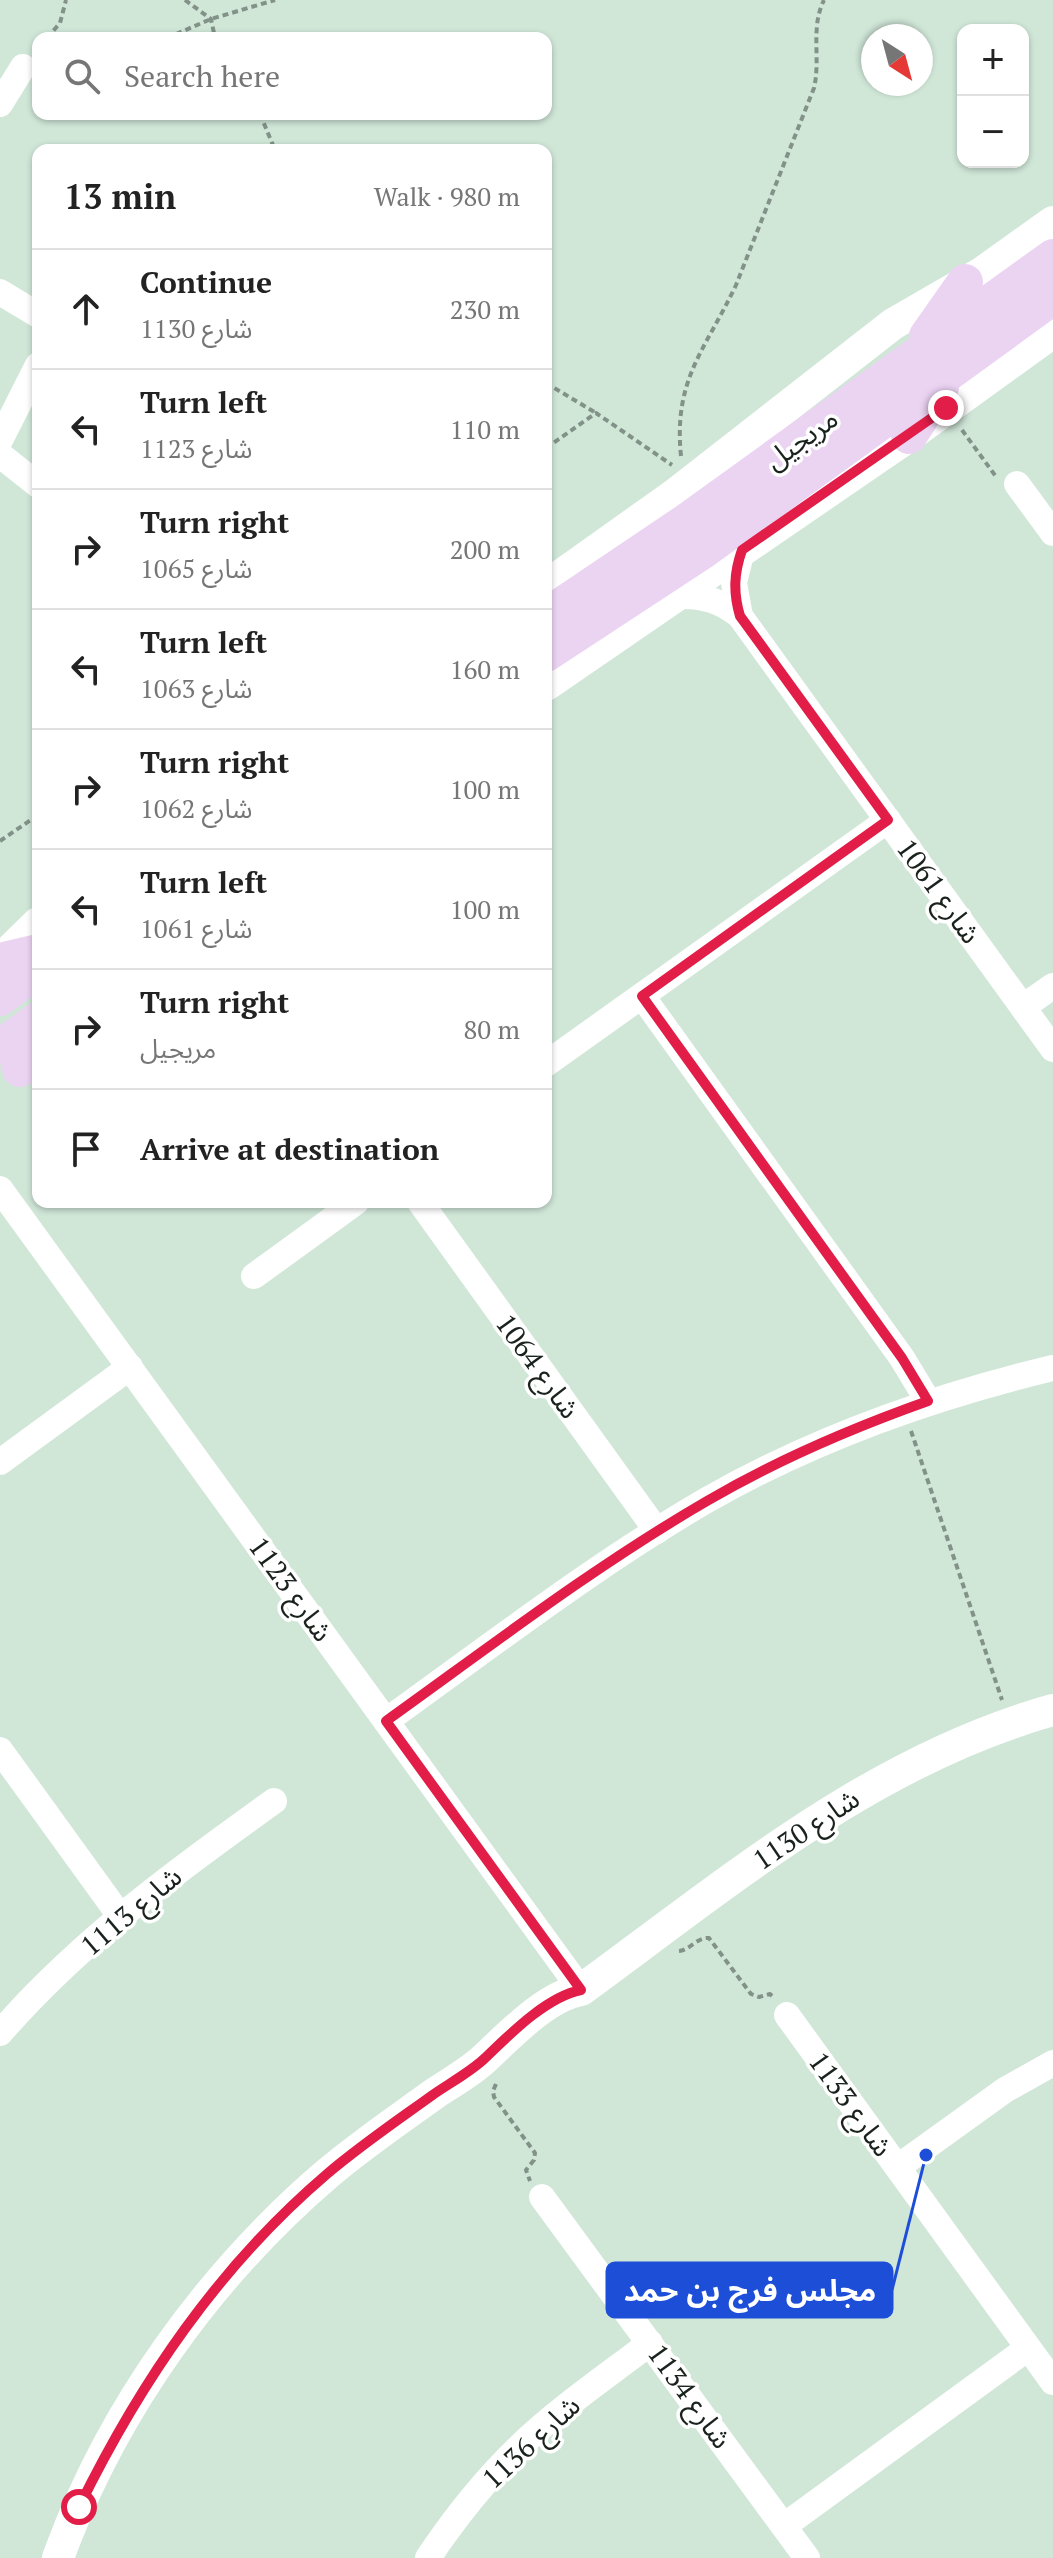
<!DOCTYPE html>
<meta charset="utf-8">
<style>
:root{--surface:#fff;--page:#f6f6f6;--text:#222;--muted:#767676;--line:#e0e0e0}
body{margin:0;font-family:"PT Serif","Noto Sans Arabic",serif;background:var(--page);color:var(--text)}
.controls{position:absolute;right:24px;top:24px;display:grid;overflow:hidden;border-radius:16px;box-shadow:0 2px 6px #0004}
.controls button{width:72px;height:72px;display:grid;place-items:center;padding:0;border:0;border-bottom:2px solid var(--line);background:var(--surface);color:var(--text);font:40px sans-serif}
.compass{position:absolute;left:861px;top:24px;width:72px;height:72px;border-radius:50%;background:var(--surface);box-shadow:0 2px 6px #0004;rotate:144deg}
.stop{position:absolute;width:24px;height:24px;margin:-18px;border:6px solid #e11d48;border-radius:50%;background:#fff}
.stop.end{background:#e11d48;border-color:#fff;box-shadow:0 2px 8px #0008}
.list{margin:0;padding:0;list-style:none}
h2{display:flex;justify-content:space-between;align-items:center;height:104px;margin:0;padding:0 32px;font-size:34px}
h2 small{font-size:26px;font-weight:400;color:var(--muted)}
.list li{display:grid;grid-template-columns:52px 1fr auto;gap:24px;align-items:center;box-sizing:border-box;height:120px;padding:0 32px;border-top:2px solid var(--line)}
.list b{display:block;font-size:30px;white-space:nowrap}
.list p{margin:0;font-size:26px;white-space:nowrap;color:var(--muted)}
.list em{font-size:26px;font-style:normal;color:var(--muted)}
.icon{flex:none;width:44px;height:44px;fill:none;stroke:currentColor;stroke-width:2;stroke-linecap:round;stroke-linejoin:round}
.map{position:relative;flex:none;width:1053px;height:2558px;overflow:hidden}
.search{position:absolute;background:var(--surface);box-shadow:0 2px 6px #0004;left:32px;top:32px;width:520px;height:88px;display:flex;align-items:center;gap:20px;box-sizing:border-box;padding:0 28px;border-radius:16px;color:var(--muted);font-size:30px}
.panel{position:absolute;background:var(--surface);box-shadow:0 2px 6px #0004;left:32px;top:144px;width:520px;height:1064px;border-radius:16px}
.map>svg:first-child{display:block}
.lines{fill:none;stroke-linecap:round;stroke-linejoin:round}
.path{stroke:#829288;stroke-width:4;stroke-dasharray:6 4;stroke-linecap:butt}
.minor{stroke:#fff;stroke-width:26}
.tertiary{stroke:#fff;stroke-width:32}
.secondary{stroke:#ebd3f2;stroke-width:36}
.route{stroke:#e11d48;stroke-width:10}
.labels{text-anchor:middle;stroke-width:7;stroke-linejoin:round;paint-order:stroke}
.street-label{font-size:28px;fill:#1a221d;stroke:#fff}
.leader{fill:none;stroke:#1d4ed8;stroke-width:3}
.callout-dot{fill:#1d4ed8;stroke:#fff;stroke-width:3}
.callout{fill:#1d4ed8;stroke:#1d4ed8;stroke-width:3}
.callout-label{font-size:30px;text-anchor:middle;font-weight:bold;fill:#fff}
</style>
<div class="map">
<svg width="1053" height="2558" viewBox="0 0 1053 2558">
<rect width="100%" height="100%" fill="#d0e7d8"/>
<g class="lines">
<!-- path -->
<g class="path">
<polyline points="185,0 211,19 215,38"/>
<polyline points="47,38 60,23 66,0"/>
<polyline points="167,38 211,19 275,0"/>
<polyline points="260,114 275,150"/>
<polyline points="546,383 596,413"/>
<polyline points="962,430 997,478"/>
<polyline points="546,448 596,413 672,465"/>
<path d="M 681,456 C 673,379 706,349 736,285 L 814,88 C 821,58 810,28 824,0"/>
<polyline points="0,841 38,815"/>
<polyline points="911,1431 1002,1700"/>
<path d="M 679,1951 C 690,1950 697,1937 709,1938 L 751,1994 L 759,1997 L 770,1994 L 774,1998"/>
<polyline points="496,2084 493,2091 494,2097 535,2153 534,2160 526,2170 530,2181"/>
</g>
<!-- minor -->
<g class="minor">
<polyline points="0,104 23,67"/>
<polyline points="0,292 38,315"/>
<polyline points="0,440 38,365"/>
<polyline points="0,455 38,485"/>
<polyline points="1017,484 1053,533"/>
<path d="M 678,596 C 703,595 721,601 740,616 L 1053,1049"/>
<polyline points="740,616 734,583 742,550"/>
<polyline points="642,996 902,1358 928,1401"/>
<polyline points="1023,1007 1053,986"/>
<polyline points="546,1064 888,820"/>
<polyline points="0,1189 581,1990"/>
<polyline points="420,1202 657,1531"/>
<polyline points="254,1276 356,1202"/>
<polyline points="0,1462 130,1367"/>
<path d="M 386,1721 C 492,1645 595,1565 707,1500 C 816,1438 932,1397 1053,1368"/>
<polyline points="0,1750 120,1916"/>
<polyline points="787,2015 1053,2382"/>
<path d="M 0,2033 C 79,1942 176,1871 274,1801"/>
<polyline points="898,2167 1005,2090 1053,2063"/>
<polyline points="542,2197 807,2558"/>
<polyline points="784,2526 1028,2348"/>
<path d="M 428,2558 C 458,2513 492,2471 532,2435 C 569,2401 611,2373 650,2343"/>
</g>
<!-- tertiary -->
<g class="tertiary">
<polyline points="546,586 674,495 893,324 983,272 1053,222"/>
<polyline points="546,685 909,436 1053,332"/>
<polyline points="0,960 38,923"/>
<path d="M 58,2558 C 111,2411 209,2275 327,2174 C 361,2145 398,2120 434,2094 C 450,2083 469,2073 484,2059 C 509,2036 546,1996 581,1990 C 729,1882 873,1760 1053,1710"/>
</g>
<!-- secondary -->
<g class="secondary">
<polyline points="927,336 965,282"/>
<polyline points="909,436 941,387"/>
<polyline points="546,616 684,523 1053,257"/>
<polyline points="546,654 703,551 1053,297"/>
<polyline points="0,961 38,952"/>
<polyline points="0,998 38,970"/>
<polyline points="0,1047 38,1020"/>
<polyline points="20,1069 38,1045"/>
</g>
</g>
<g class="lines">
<!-- route -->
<path class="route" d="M 79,2507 C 141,2381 219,2266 327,2174 C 361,2145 398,2120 434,2094 C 450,2083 470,2072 484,2059 C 509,2035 546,1997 581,1990 L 386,1721 C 492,1645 595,1566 707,1501 C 777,1460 852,1428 928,1401 L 902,1358 L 642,996 L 888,820 L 740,616 C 733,592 734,573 742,550 L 946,408"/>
</g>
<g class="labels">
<!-- street labels -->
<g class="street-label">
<text transform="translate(801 439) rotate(-36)" y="10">مريجيل</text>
<text transform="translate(939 891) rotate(54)" y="10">شارع 1061</text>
<text transform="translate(538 1366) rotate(54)" y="10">شارع 1064</text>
<text transform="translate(291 1589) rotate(54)" y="10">شارع 1123</text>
<text transform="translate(806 1829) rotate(-34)" y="10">شارع 1130</text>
<text transform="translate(131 1911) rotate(-40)" y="10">شارع 1113</text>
<text transform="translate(851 2104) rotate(54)" y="10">شارع 1133</text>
<text transform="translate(690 2396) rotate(54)" y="10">شارع 1134</text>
<text transform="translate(531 2442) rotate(-43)" y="10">شارع 1136</text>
</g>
</g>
<!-- callouts -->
<path class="leader" d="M926 2155L892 2290"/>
<circle class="callout-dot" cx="926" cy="2155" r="8"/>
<rect class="callout" x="607" y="2263" width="285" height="54" rx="8"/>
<g class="callout-label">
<text x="750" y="2301">مجلس فرج بن حمد</text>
</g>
</svg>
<div class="controls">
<button>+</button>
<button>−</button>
</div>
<svg class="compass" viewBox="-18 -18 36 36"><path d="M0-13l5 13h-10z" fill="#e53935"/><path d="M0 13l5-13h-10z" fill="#767676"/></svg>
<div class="stop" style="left:79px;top:2507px"></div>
<div class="stop end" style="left:946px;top:408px"></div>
<div class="search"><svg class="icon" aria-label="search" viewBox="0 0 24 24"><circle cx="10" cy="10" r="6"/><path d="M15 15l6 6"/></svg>Search here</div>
<section class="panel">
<h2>13 min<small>Walk · 980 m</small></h2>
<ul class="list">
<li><svg class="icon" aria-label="ahead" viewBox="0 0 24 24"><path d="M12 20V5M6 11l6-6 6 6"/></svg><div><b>Continue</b><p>شارع 1130</p></div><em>230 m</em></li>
<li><svg class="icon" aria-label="left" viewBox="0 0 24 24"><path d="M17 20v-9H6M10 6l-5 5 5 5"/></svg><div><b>Turn left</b><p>شارع 1123</p></div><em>110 m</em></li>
<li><svg class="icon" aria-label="right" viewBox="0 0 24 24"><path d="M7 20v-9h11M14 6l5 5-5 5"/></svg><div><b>Turn right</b><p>شارع 1065</p></div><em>200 m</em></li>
<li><svg class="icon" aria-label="left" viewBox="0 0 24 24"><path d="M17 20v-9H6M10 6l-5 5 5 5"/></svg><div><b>Turn left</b><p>شارع 1063</p></div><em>160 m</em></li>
<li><svg class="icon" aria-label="right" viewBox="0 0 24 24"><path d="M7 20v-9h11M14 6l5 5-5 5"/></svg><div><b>Turn right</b><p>شارع 1062</p></div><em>100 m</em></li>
<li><svg class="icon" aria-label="left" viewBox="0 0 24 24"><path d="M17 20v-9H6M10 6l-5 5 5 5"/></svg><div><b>Turn left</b><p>شارع 1061</p></div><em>100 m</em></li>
<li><svg class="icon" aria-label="right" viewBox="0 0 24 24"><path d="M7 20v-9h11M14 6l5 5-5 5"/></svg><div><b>Turn right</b><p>مريجيل</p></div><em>80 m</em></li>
<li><svg class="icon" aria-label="arrive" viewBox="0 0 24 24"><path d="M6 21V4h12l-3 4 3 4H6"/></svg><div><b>Arrive at destination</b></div></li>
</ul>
</section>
</div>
